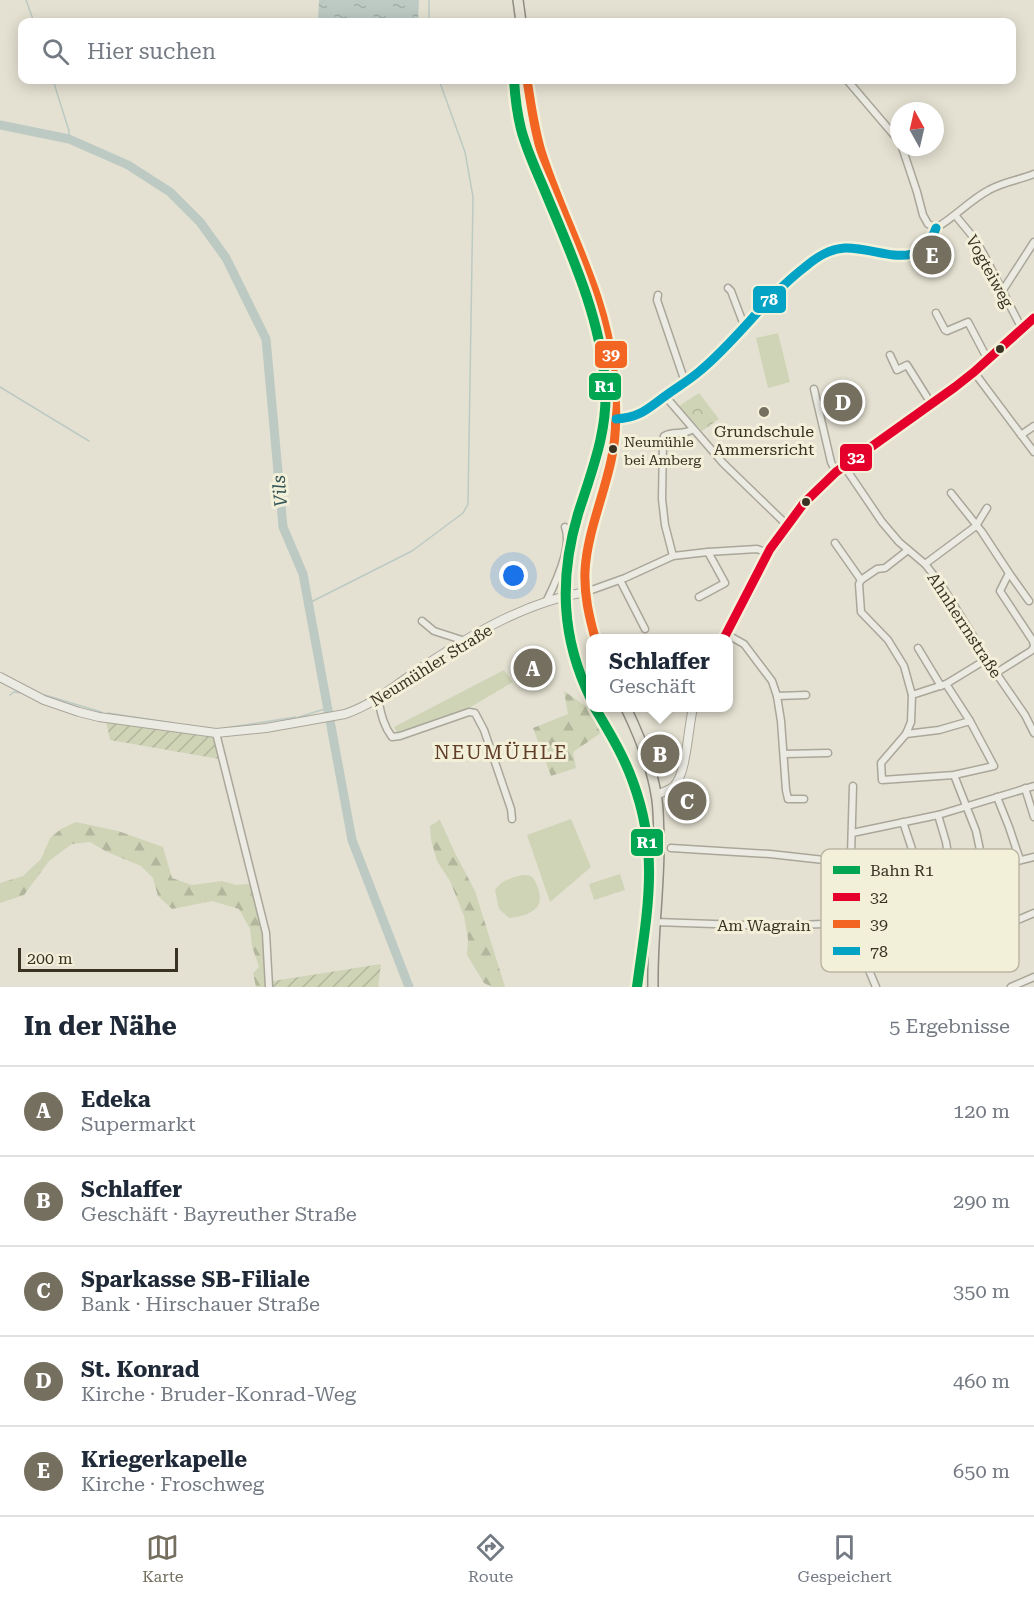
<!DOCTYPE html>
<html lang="de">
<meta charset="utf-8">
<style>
:root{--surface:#fff;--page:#f2f2f3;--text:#1f2937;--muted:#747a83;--line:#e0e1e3;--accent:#756f60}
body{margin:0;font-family:"Roboto Serif",serif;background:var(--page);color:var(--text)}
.compass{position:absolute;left:890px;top:102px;width:54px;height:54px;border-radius:50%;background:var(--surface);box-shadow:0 3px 15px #0003;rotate:352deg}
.scale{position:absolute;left:18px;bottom:15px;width:160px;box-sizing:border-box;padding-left:6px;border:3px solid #393122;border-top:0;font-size:16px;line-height:21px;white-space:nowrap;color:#393122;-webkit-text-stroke:4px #f3f0da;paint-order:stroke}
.you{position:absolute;left:514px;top:576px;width:21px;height:21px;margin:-15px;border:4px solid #fff;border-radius:50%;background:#1a73e8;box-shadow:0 0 0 9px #1a73e833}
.badge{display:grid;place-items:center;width:39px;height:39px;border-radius:50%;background:var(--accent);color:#fff;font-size:20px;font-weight:700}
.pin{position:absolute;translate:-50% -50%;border:3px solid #fff;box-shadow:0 2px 6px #0006}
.popup{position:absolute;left:586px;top:634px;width:147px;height:78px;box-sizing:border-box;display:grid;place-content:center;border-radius:12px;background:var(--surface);filter:drop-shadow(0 2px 4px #0005);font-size:20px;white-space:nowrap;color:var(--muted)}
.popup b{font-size:22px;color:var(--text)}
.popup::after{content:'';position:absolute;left:50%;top:100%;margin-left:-12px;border:12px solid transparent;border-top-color:var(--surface)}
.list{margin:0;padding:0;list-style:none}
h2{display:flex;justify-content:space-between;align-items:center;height:78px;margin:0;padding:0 24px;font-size:26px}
h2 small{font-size:20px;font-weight:400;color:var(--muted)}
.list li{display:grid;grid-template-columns:39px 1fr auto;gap:18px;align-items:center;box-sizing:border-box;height:90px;padding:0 24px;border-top:2px solid var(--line)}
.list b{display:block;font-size:22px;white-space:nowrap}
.list p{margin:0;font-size:20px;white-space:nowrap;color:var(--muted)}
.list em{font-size:20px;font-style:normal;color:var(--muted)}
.icon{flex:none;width:33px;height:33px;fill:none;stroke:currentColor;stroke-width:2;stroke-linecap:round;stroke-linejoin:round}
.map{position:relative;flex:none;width:1034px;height:987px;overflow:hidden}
.search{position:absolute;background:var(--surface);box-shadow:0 3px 15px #0003;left:18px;right:18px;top:18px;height:66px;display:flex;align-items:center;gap:15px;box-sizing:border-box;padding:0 21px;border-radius:12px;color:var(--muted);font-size:22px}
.sheet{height:528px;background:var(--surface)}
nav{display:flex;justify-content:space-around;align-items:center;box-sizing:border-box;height:84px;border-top:2px solid var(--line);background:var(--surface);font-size:16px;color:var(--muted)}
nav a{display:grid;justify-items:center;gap:3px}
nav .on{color:var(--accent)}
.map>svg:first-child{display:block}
.grass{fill:#cfd4b6}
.forest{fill:url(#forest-firs)}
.park{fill:url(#park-crowns)}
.garden{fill:url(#garden-furrows)}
.water{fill:url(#water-ripples)}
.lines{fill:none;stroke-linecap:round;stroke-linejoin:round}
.stream{stroke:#bccac3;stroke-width:1.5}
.river{stroke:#bccac3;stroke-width:9}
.minor-casing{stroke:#aaa69a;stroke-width:9}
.tertiary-casing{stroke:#aaa69a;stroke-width:10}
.primary-casing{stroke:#8f8c81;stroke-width:12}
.minor{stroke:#ecebe3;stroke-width:6}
.tertiary{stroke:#ecebe3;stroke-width:8}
.primary{stroke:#e4e2d5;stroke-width:9}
.bus-1-casing{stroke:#f3f0da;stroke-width:14}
.bus-2-casing{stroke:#f3f0da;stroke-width:14}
.bus-3-casing{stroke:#f3f0da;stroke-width:14}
.bus-1{stroke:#e4002b;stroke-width:9}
.bus-2{stroke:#f26522;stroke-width:9}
.bus-3{stroke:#03a3c5;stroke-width:9}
.rail-1-casing{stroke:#f3f0da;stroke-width:15}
.rail-1{stroke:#00a651;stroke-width:10}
.bus-dot{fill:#393122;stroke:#f3f0da;stroke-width:2}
.poi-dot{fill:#756f60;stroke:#f3f0da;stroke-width:2}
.labels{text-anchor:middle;stroke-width:6;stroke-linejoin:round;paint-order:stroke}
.bus-label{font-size:14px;fill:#393122;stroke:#f3f0da;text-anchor:start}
.street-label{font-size:16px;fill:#393122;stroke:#f3f0da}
.poi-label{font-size:16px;fill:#393122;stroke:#f3f0da}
.water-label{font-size:18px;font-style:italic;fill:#335457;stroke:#f3f0da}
.quarter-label{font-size:20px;letter-spacing:1.5px;fill:#613c26;stroke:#f3f0da}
.key{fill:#f3f0da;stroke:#bbb7a3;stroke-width:1.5}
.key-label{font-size:16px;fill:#393122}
.line-badge{stroke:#f3f0da;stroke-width:2}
.badge-label{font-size:16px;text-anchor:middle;font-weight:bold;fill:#fff}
</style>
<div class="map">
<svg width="1034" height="987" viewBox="0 0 1034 987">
<defs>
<pattern id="forest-firs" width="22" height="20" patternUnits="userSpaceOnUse" patternTransform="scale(1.5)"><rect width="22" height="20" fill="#cfd4b6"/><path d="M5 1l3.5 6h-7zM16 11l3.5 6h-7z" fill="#b2b69c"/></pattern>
<pattern id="park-crowns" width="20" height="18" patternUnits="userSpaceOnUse" patternTransform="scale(1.5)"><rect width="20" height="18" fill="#cfd4b6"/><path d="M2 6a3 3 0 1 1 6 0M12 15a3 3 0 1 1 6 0" fill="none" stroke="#b2b69c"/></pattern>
<pattern id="garden-furrows" width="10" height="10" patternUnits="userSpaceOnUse" patternTransform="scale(1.5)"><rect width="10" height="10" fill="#cfd4b6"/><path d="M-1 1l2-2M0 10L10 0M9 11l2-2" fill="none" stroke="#b2b69c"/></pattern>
<pattern id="water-ripples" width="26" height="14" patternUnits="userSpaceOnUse" patternTransform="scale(1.5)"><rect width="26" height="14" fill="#bccac3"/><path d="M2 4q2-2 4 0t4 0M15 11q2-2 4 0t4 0" fill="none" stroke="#a2aea7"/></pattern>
</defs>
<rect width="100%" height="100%" fill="#e4e1d2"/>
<!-- grass -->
<g class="grass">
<polygon points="778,333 790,382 768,388 756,338"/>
<polygon points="504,670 513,682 469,708 397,733 394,727"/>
<polygon points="571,819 591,867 550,902 527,835"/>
<polygon points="620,874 625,890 594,900 589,884"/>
<path d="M 523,875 C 527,875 529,875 532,877 C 537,882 542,897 539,904 C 534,914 519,917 509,918 L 499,909 L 495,890 C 501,881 512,877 523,875 Z"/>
</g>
<!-- forest -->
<g class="forest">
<polygon points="564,691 587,707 601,733 573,752 576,768 551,776 533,728 568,714"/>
<polygon points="440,820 456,855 475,891 505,987 492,987 484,983 467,955 468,939 464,916 450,881 437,861 431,840 430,826"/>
<path d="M 76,822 L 118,831 L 163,847 L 172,878 L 192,885 L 222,881 L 236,885 L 249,884 C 264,918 267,950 266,987 L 256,987 L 253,973 L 259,967 L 252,946 L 250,929 L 239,909 L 212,901 L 172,909 L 158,896 L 153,878 L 141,866 L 107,852 L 90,842 L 72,844 L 49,861 L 24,895 L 0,903 L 0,883 L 23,876 L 41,859 L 50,838 L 61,829 Z"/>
</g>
<!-- park -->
<polygon class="park" points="699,393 719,419 702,431 679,406"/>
<!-- garden -->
<g class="garden">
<polygon points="106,721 214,737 219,759 110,740"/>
<polygon points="381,964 378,987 273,987 273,981"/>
</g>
<!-- water -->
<polygon class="water" points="319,0 419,0 418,22 318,22"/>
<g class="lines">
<!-- stream -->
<g class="stream">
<polyline points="26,0 34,22"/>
<polyline points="429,0 429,22"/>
<polyline points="53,80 69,131 69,139"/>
<polyline points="0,387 89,441"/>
<polyline points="309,603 412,551 463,513 468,504 473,197 465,152 439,80"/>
<polyline points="10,695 14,692 22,693"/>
<polyline points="45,695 101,712"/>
<polyline points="108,713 173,723"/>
<polyline points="299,717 328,708"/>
<polyline points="225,728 296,717"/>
</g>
<!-- river -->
<polyline class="river" points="0,125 69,139 128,165 170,192 200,222 226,258 266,339 283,527 303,574 352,840 409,987"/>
<defs>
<g id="minor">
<polyline points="847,80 899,141"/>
<polyline points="902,147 917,192 923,215 928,224 936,228"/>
<polyline points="955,215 974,238 983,253 1022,329"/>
<path d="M 936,228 C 955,217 970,200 989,190 C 1003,182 1019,180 1034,174"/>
<polyline points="728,288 731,291 742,320 746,325"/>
<polyline points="1003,290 1034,242"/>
<polyline points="658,295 657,300 685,382"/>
<polyline points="936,313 945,330 947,331 968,322 988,360"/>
<polyline points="890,355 897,370 907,365 932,405"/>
<polyline points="974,372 1034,452"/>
<polyline points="814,389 831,462 836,472"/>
<polyline points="665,396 723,463 787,525"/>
<path d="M 616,419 C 642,417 648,408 668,394 C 679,386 691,379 701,370 C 739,338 766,297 805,267 C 817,257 829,249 845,248 C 880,247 919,275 936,228"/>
<polyline points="1021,435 1034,426"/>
<polyline points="844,466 882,522 899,542 925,564 940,583 996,673 1025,715 1034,733"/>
<polyline points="951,493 982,532 1009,573 1000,591 1033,641 1034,646"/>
<polyline points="835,543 861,580"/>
<path d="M 673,556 L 665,525 L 662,499 L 663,442 L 664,436 C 674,430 683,436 693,429"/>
<polyline points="925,564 976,526 987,508"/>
<polyline points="1009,573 1029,601"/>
<polyline points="620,580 645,629"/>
<polyline points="586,592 625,578 673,556 708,552 757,549 768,553"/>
<polyline points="699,597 725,583 708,552"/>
<path d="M 546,602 C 555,584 573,546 565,527"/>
<polyline points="422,621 434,631 465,641"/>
<polyline points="726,634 744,644 772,681 777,696 781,721 786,790 788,799 804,799"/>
<polyline points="918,648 941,686"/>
<polyline points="996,673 1031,651 1034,647"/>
<polyline points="946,684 970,721"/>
<polyline points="912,695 946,684 987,659"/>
<polyline points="777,696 806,695"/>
<path d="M 378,699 C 381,713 383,725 392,737 L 400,736 L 469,712 L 475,713 L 484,730 L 511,809 L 512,819"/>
<polyline points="216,733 266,933 269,987"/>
<polyline points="906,734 911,722 912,695 904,666 888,640 861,612 859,584 861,580 877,569 885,568 908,550"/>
<polyline points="784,754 828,753"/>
<polyline points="954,775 994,766 970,721 939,730 906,734 881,763 882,780 954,775 976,831 984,869"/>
<polyline points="853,786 849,923 876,987"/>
<polyline points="1025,788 1034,817"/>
<polyline points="997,797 1009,827 1020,860"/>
<polyline points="938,815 946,842 951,874"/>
<polyline points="903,822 912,849 917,879"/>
<polyline points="852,833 938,815 1034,786"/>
<polyline points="671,848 770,854 851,863"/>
<polyline points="850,889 984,869 1034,857"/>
<polyline points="655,922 772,926 849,923"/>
<polyline points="865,961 906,943 1001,927 1034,913"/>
<polyline points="1011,987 1034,977"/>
</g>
<g id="tertiary">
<polyline points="724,638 770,549 804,503 836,472 955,387 974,372 1034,318"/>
<path d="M 0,677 L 44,700 L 79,712 L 99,717 L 216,733 L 266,728 L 345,714 C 371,705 390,690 412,674 C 464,639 523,602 586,592"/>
<path d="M 656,795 C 661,793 670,790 674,786 C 687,773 688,727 693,708"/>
</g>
<g id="primary">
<polyline points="518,0 521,22"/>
<path d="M 527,80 C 531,104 534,128 541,151 C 564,224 606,293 613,370 C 616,400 618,431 611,461 C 603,498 587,534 585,571 C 584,595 589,616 595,638"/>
<path d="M 626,708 C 639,735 651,763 656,794 C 659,808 658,822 659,835 C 660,886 652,936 653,987"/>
</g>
</defs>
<!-- minor casing -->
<use href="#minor" class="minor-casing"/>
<!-- tertiary casing -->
<use href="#tertiary" class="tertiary-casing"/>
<!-- primary casing -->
<use href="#primary" class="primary-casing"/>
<!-- minor -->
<use href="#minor" class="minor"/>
<!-- tertiary -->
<use href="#tertiary" class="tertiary"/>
<!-- primary -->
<use href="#primary" class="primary"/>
<defs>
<polyline id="bus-1" points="724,638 770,549 804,503 836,472 955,387 974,372 1034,318"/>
<path id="bus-2" d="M 527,80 C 531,104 534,128 541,151 C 564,224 606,293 613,370 C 616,400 618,431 611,461 C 603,498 587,534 585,571 C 584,595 589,616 595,638"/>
<path id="bus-3" d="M 616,419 C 642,417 648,408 668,394 C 679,386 691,379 701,370 C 739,338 766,297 805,267 C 817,257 829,249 845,248 C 880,247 919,275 936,228"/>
</defs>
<!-- bus-1 casing -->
<use href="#bus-1" class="bus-1-casing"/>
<!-- bus-2 casing -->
<use href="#bus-2" class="bus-2-casing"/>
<!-- bus-3 casing -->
<use href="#bus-3" class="bus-3-casing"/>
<!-- bus-1 -->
<use href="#bus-1" class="bus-1"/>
<!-- bus-2 -->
<use href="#bus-2" class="bus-2"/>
<!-- bus-3 -->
<use href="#bus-3" class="bus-3"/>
<defs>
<g id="rail-1">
<path d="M 514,80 C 515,96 517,113 521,129 C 527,152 538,174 547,196 C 572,256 600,317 605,382 C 609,429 592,470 578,514 C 559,578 561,638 591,699"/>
<path d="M 595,708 C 609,732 624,756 633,782 C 660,855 647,912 637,987"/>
</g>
</defs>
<!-- rail-1 casing -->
<use href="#rail-1" class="rail-1-casing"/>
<!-- rail-1 -->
<use href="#rail-1" class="rail-1"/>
</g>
<!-- markers -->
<g class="bus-dot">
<circle cx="1000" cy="349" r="5"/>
<circle cx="613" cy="449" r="5"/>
<circle cx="806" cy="502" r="5"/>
</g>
<circle class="poi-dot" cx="764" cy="412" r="6"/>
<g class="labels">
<!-- bus labels -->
<g class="bus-label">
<text x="624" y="447">Neumühle<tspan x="624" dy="18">bei Amberg</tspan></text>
</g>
<!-- street labels -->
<g class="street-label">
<text transform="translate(990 271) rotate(61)" y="6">Vogteiweg</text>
<text transform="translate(965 625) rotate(57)" y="6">Ahnherrnstraße</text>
<text transform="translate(431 665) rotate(-32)" y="6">Neumühler Straße</text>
<text x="764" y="931">Am Wagrain</text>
</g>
<!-- poi labels -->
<g class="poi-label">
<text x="764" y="437">Grundschule<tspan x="764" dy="18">Ammersricht</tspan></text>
</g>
<!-- water labels -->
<g class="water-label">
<text transform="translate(280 491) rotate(-95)" y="6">Vils</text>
</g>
<!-- quarter labels -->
<g class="quarter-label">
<text x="501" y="759">NEUMÜHLE</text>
</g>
</g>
<!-- legend -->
<rect x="821" y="849" width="198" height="123" rx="9" class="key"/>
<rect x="833" y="866" width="27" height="8" fill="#00a651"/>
<rect x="833" y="893" width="27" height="8" fill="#e4002b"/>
<rect x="833" y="920" width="27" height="8" fill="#f26522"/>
<rect x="833" y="947" width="27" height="8" fill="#03a3c5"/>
<g class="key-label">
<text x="870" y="876">Bahn R1</text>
<text x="870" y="903">32</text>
<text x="870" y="930">39</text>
<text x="870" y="957">78</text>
</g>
<g class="line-badge">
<rect x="752" y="285" width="35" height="29" rx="6" fill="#03a3c5"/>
<rect x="594" y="340" width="34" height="29" rx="6" fill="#f26522"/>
<rect x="588" y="372" width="34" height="29" rx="6" fill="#00a651"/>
<rect x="839" y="443" width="34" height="29" rx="6" fill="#e4002b"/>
<rect x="630" y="828" width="34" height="29" rx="6" fill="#00a651"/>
</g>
<g class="badge-label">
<text x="769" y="305">78</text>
<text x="611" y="360">39</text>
<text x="605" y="392">R1</text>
<text x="856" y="463">32</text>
<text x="647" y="848">R1</text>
</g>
</svg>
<svg class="compass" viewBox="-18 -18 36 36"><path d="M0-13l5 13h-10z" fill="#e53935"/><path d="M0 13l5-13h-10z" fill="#747a83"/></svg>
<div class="scale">200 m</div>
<div class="you"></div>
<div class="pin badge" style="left:533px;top:668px">A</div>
<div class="pin badge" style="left:660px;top:754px">B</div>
<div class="popup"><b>Schlaffer</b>Geschäft</div>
<div class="pin badge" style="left:687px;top:801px">C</div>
<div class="pin badge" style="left:843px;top:402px">D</div>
<div class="pin badge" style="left:932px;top:255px">E</div>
<div class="search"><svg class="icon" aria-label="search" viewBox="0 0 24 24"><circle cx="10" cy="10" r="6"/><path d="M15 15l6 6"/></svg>Hier suchen</div>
</div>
<section class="sheet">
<h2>In der Nähe<small>5 Ergebnisse</small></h2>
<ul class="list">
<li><span class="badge">A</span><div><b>Edeka</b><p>Supermarkt</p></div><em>120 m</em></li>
<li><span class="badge">B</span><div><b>Schlaffer</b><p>Geschäft · Bayreuther Straße</p></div><em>290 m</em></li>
<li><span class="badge">C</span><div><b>Sparkasse SB-Filiale</b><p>Bank · Hirschauer Straße</p></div><em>350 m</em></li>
<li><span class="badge">D</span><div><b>St. Konrad</b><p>Kirche · Bruder-Konrad-Weg</p></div><em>460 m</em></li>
<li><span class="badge">E</span><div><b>Kriegerkapelle</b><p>Kirche · Froschweg</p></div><em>650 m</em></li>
</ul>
</section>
<nav>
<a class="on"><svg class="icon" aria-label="map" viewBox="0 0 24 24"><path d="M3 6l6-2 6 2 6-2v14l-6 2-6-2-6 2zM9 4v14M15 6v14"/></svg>Karte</a>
<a><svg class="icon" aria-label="directions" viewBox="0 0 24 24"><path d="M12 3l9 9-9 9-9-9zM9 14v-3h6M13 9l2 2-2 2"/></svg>Route</a>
<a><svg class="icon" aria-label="saved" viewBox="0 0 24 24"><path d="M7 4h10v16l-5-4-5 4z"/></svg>Gespeichert</a>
</nav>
